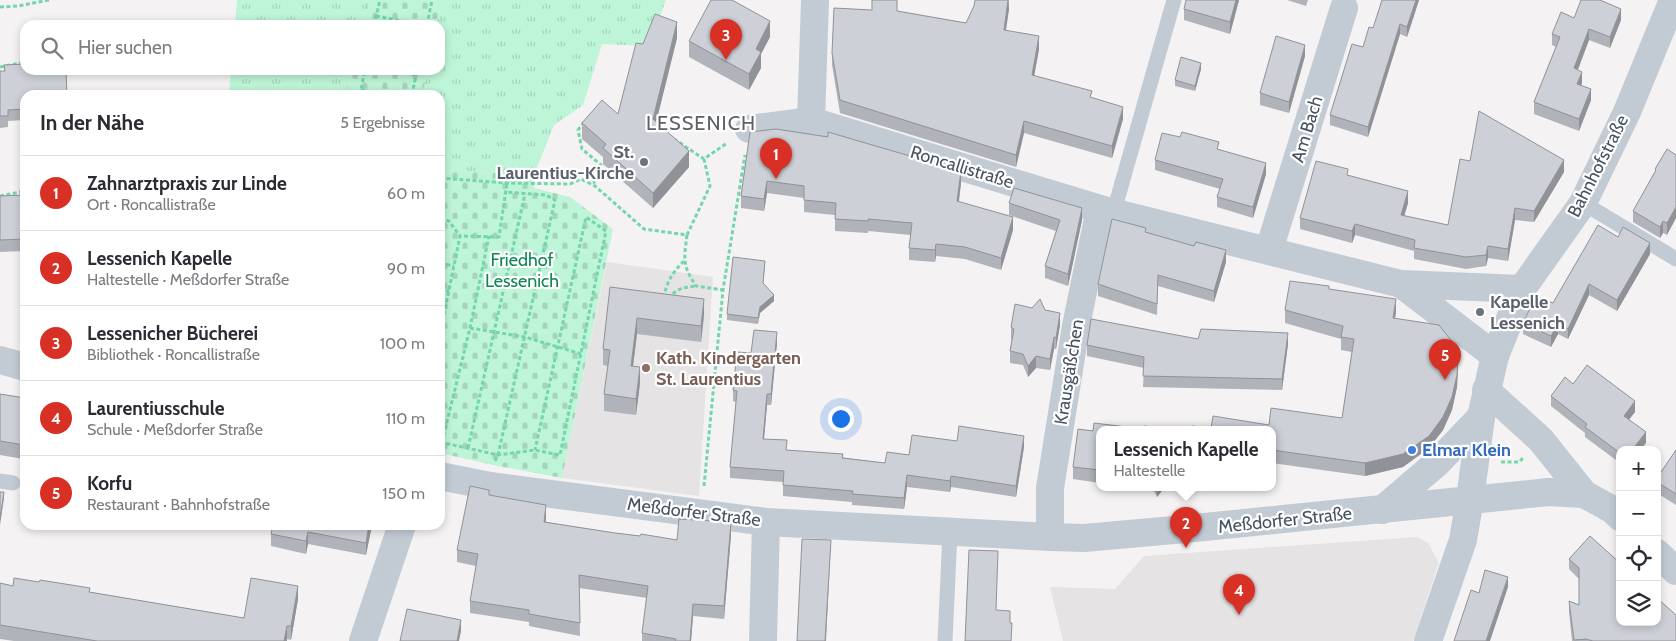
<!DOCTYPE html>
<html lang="de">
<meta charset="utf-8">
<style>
:root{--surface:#fff;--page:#f2f2f3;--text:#2b2b33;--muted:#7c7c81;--line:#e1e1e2;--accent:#d93025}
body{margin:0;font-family:Cabin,sans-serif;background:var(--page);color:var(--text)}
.controls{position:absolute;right:15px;bottom:15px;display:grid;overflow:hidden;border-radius:10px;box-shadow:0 2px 8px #0003}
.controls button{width:45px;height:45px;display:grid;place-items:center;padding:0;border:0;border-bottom:1px solid var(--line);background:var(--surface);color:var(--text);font:25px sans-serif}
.you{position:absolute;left:840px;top:418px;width:18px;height:18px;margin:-12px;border:4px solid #fff;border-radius:50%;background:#1a73e8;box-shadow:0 0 0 8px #1a73e833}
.badge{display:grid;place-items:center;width:32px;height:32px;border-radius:50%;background:var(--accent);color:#fff;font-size:16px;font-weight:700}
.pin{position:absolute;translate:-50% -41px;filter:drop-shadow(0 1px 2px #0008)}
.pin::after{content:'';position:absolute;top:26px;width:18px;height:15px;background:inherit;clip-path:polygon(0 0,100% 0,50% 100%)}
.popup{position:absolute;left:1096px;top:426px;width:180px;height:65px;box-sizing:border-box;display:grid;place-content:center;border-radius:10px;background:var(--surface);filter:drop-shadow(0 1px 4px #0005);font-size:16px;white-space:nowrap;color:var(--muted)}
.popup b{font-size:19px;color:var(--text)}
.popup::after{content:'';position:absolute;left:50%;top:100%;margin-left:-10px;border:10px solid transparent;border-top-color:var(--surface)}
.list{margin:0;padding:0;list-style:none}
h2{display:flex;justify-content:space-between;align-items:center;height:65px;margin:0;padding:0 20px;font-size:21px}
h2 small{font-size:16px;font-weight:400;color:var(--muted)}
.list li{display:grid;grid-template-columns:32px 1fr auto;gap:15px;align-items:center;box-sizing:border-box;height:75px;padding:0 20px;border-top:1px solid var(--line)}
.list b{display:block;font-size:19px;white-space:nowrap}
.list p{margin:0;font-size:16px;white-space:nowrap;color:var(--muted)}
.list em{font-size:16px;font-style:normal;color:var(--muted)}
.icon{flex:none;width:28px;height:28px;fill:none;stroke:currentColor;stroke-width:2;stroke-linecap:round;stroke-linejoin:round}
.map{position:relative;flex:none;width:1676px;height:641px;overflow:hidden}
.search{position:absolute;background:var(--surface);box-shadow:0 2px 8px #0003;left:20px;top:20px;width:425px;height:55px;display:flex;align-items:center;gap:12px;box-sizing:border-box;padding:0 18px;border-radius:15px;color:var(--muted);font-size:19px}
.panel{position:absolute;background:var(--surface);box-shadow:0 2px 8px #0003;left:20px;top:90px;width:425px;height:440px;border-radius:15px}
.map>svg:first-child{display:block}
.education{fill:#e5e3e4}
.grass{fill:url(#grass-tufts)}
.cemetery{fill:url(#cemetery-stones)}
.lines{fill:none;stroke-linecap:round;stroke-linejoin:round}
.path{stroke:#73d6ac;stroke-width:3;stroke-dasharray:4 2.5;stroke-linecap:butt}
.service{stroke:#c2cbd4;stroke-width:15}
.minor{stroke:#c2cbd4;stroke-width:28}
.tertiary{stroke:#c2cbd4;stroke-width:28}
.wall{fill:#b1b3ba}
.shaded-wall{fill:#909297}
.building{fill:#ced0d8;stroke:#909297}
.worship-dot{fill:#6b7280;stroke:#fff;stroke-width:2}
.education-dot{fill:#8d6e63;stroke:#fff;stroke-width:2}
.shop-dot{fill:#3f7fe0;stroke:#fff;stroke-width:2}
.labels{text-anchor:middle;stroke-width:4.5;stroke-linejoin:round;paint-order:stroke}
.street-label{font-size:18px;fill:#485362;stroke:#fff}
.worship-label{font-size:18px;font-weight:bold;fill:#5b616d;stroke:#fff;text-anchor:end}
.park-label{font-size:18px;fill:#0f8653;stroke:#fff}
.education-label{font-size:18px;font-weight:bold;fill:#785e54;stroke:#fff;text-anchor:start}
.shop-label{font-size:18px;font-weight:bold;fill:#366cbe;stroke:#fff;text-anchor:start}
.quarter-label{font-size:20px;letter-spacing:1px;fill:#5d6168;stroke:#fff}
</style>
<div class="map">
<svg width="1676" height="641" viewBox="0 0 1676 641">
<defs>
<pattern id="grass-tufts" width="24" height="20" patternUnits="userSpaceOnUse" patternTransform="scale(1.25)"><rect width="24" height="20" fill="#bef4d7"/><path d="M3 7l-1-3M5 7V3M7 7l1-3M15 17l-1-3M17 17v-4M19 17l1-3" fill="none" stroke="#a5d3bb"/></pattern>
<pattern id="cemetery-stones" width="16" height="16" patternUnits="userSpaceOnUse" patternTransform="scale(1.25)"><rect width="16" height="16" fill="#bef4d7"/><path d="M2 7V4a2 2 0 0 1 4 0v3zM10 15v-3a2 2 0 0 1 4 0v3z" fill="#a5d3bb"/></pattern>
</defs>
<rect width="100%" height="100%" fill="#f4f2f2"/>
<!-- education -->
<g class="education">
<polygon points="607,262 713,277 699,496 562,478"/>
<polygon points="1417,537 1428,543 1439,563 1413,641 1063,641 1050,587 1115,589 1144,556"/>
</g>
<!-- grass -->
<g class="grass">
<polygon points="237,0 367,0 361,25 235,25"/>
<polygon points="442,0 666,0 649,46 602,44 583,105 554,125 534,175 440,170 440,95 422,95 428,70 440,70 440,25 437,25"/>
<polygon points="231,70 351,70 345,95 229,95"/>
</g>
<!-- cemetery -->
<g class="cemetery">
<polygon points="367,0 442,0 437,25 361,25"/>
<polygon points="351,70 428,70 422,95 345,95"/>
<polygon points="440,170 534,175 534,188 570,197 613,229 562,478 493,465 440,453"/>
</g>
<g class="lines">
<!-- path -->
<g class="path">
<polyline points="0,7 18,6 49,0"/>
<polyline points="376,16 422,25"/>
<polyline points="374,25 380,0"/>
<polyline points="427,25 432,0"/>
<polyline points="0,67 25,62"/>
<polyline points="393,70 416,75"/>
<polyline points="361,90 387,95"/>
<polyline points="360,95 365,70"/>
<polyline points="412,95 417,70"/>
<polyline points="584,122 578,130 582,149 601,165 593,177 595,186"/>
<polyline points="674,139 704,159 727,143"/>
<path d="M 440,178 L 507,183 L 570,184 L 581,179 L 595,186 L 644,229 L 687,235 C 684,259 682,265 696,286 L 723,290"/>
<polyline points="0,196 25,191"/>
<polyline points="440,219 449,221 460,236"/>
<polyline points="687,235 710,186 704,159"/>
<polyline points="440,263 454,266"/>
<polyline points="440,289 449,291"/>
<polyline points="667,297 682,288 696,286"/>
<path d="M 664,298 C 666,282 673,272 684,261"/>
<polyline points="470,328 525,337 581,354"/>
<polyline points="440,334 460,236 499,237 507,183"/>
<polyline points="440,442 498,455 535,450 560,455 606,231 586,217 535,450"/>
<polyline points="442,442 470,328 489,236"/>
<polyline points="468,448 525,194"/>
<polyline points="495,461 498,455 555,200 546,195 506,192"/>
<polyline points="1501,462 1519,462 1523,458"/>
<polyline points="704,486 723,290 745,155"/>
</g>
<!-- service -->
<g class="service">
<polyline points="1583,203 1676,259"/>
<polyline points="1114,211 1174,0"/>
<polyline points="0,481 13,483"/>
<polyline points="945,641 950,532"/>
</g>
<!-- minor -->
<g class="minor">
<polyline points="811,121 815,0"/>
<polyline points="749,129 811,121 1100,209 1401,284 1522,289"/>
<polyline points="1269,250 1344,8"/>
<polyline points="1401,284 1495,356"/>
<polyline points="1050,537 1050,488 1076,326 1100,209"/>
<polyline points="363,641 402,525"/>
<polyline points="763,641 766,522"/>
<polyline points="1428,641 1463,540 1470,499"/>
</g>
<!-- tertiary -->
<g class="tertiary">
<polyline points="0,360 25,367"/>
<polyline points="1486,390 1541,440 1584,494"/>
<polyline points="440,476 490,486 766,522 1050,537 1084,538 1185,529 1549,492 1584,494 1613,510 1620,517"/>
<polyline points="1470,499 1481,417 1495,356 1522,289 1583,203 1627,112 1673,0"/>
<polyline points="1382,510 1437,463 1481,417"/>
<polyline points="1657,553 1676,571"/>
</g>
</g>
<!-- wall -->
<g class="wall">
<polygon points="1009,0 1009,9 1006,30 1039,49 1034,76 1092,98 1123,119 1112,158 1024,133 1016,167 840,113 832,65 832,53 872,10 897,11 966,23"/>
<polygon points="1239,0 1230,34 1184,20 1184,9"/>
<polygon points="1287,0 1308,0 1306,6"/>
<polygon points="1419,0 1407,37 1400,34 1368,137 1330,125 1330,115 1373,28"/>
<polygon points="1621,20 1610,48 1589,40 1578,70 1582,83 1581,85 1591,100 1579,131 1534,114 1534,102 1556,47 1552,45 1552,34"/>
<polygon points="770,37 761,54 761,68 749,90 689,57 689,41"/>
<polygon points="677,38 656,122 689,167 653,208 603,164 603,157 582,139 582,123 618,114"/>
<polygon points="1305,56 1289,113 1260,105 1260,93"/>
<polygon points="4,65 25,95 25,120 8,121 8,127 0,128 0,71 4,71"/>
<polygon points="1201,69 1195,91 1175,86 1175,80"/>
<polygon points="750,132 961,183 959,202 1013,230 1001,270 965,259 936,256 935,262 909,260 909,248 911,235 868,231 868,233 835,231 835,215 804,212 804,198 767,193 764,211 741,208 741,196"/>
<polygon points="1219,149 1266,174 1253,218 1217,207 1217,197 1220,189 1155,170 1155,160"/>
<polygon points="1676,155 1667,235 1663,233 1660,238 1633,222 1633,211 1655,173 1655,169"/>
<polygon points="1470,161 1564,172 1534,222 1515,220 1508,261 1488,258 1486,266 1466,269 1414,259 1414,251 1355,235 1352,243 1300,229 1300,218 1348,175 1408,203 1404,216 1448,225"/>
<polygon points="25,195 25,251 0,252 0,196"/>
<polygon points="1009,203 1082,220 1068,286 1045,278 1045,266 1056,231 1009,215"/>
<polygon points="1146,232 1226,262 1214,302 1158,286 1157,315 1098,296 1098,284"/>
<polygon points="1618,237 1650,254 1617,311 1589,295 1568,339 1558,334 1551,347 1523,334 1523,323 1553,303"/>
<polygon points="765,267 763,284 774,301 760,313 758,324 727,320 727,314"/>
<polygon points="610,287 704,315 701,342 637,334 633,366 640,383 636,415 604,411 604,394 608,366 603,365 603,349"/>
<polygon points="1329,289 1396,312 1395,318 1458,372 1457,387 1452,410 1443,430 1429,448 1403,467 1365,476 1272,463 1272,429 1211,428 1269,425 1342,418 1352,352 1341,350 1341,339 1285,323 1285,310"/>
<polygon points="1045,310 1060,325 1056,349 1054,349 1050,370 1036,368 1028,377 1023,365 1010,363 1010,351 1012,339 1011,339 1011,327"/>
<polygon points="1198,339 1288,344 1282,390 1143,387 1144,368 1087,356 1087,345"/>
<polygon points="777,343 771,405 767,405 764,439 787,450 885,463 957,441 1024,447 1016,497 951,487 950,492 907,487 904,509 852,505 852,502 783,496 783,482 730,478 730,467 736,402 733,401 733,390 751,353"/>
<polygon points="1573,384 1635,412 1629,419 1646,443 1620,450 1620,463 1585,437 1585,433 1551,406 1551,396"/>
<polygon points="0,394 25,398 25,463 23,463 23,459 0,455"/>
<polygon points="1094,423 1143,429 1144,426 1172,429 1100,429 1100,483 1073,479 1073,467 1078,429 1093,431"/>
<polygon points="1676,450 1676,505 1657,493 1657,478"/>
<polygon points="1152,487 1165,487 1157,497"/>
<polygon points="1166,487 1218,487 1217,490 1207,488 1206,491"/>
<polygon points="489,495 546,517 546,522 615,533 677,540 731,535 724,619 693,616 691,641 642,641 642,633 647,598 579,588 580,636 529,626 529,622 470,613 470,601 476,566 457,562 457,550"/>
<polygon points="273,525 372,525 366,555 308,544 306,554 271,546 271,534"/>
<polygon points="1569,559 1676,641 1572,641 1569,612 1569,601 1579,605 1579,579 1569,569"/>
<polygon points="0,583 13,586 90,592 244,618 298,599 291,640 287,639 287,641 14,641 0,639"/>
</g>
<!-- shaded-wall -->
<g class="shaded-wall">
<polygon points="1008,0 1009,9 1004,42 1004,30"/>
<polygon points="1236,0 1239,0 1230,34 1230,22"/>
<polygon points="1416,0 1419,0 1407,37 1407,27"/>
<polygon points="1621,9 1621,20 1610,48 1610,37"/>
<polygon points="770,21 770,37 761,54 761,68 749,90 749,74 756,49"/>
<polygon points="677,22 677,38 653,135 653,119"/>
<polygon points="1400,24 1400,34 1368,137 1368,127"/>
<polygon points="1589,29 1589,40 1574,79 1574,68"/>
<polygon points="1039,36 1039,49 1032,88 1032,75"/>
<polygon points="1305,45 1305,56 1289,113 1289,102"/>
<polygon points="1201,63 1201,69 1195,91 1195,86"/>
<polygon points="1582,72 1582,83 1577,95 1577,84"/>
<polygon points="1591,89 1591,100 1579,131 1579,119"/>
<polygon points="1123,107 1123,119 1112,158 1112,146"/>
<polygon points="1024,121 1024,133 1016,167 1016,155"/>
<polygon points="689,151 689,167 653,208 653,193"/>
<polygon points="1564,160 1564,172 1534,222 1534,211"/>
<polygon points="1266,163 1266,174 1253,218 1253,207"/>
<polygon points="961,171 961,183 957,214 957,201"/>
<polygon points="767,181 767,193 764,211 764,199"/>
<polygon points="1408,191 1408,203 1401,227 1401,215"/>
<polygon points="1676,207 1676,218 1667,235 1667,223"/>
<polygon points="1082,208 1082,220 1068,286 1068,274"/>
<polygon points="1515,208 1515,220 1508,261 1508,249"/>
<polygon points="1013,217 1013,230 1001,270 1001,258"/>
<polygon points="1663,221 1663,233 1660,238 1660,227"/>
<polygon points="1355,224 1355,235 1352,243 1352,231"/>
<polygon points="1650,243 1650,254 1617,311 1617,300"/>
<polygon points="936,244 936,256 935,262 935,250"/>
<polygon points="1488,246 1488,258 1486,266 1486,255"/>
<polygon points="1226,250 1226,262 1214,302 1214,291"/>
<polygon points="1589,284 1589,295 1568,339 1568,329"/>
<polygon points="774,295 774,301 760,313 758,324 760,307"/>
<polygon points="704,299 704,315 701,342 701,326"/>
<polygon points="1396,299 1396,312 1393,330 1393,318"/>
<polygon points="1060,313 1060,325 1056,349 1056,338"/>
<polygon points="637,318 637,334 631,382 631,366"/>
<polygon points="1558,323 1558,334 1551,347 1551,336"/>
<polygon points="777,332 777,343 771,405 771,394"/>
<polygon points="1288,333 1288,344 1282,390 1282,379"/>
<polygon points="1054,337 1054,349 1050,370 1050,359"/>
<polygon points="1036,356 1036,368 1028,377 1028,366"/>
<polygon points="1458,359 1457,387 1452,410 1443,430 1429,448 1403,467 1365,476 1365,463"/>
<polygon points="640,367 640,383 636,415 636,399"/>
<polygon points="767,394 767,405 763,450 763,439"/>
<polygon points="1635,401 1635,412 1624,426 1624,416"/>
<polygon points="1646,432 1646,443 1640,450 1632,450"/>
<polygon points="1024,436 1024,447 1016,497 1016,486"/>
<polygon points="907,475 907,487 904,509 904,498"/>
<polygon points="951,476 951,487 950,492 950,481"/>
<polygon points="1157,487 1165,487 1157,497"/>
<polygon points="4,492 4,498 0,525 0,519"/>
<polygon points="546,505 546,517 544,535 544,522"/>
<polygon points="731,522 731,535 724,619 724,606"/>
<polygon points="369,525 372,525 366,555 366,543"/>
<polygon points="308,532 308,544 306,554 306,541"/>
<polygon points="831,540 826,641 825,641"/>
<polygon points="1508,577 1508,587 1490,641 1486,641"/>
<polygon points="298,586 298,599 291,640 291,626"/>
<polygon points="693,604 693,616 691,641 690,641"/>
<polygon points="461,620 461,631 459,641 457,641"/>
<polygon points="287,626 287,641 284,641"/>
</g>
<!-- building -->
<g class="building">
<polygon points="711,0 732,0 770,21 756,49 761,52 749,74 689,41"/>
<polygon points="872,0 897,0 897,11 966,23 974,6 975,0 1008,0 1004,30 1039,36 1032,75 1092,91 1090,97 1123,107 1112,146 1024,121 1016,155 840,100 832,53 834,8 872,10"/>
<polygon points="1186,0 1236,0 1230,22 1184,9"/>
<polygon points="1382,0 1416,0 1407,27 1400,24 1368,127 1330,115 1352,44 1363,47 1369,27 1373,28"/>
<polygon points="1581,0 1600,0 1621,9 1610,37 1589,29 1574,68 1582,72 1577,84 1591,89 1579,119 1534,102 1560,37 1552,34 1561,12 1574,18"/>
<polygon points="655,14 677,22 653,119 689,151 653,193 603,148 606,144 582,123 602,100 618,114 636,43 643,44"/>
<polygon points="1276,36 1305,45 1289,102 1260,93"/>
<polygon points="1181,57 1201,63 1195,86 1175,80"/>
<polygon points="25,64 25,70 66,70 67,95 25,95 25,109 8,110 8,116 0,116 0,71 5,71 4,65"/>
<polygon points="1479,111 1564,160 1534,211 1515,208 1508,249 1488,246 1486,255 1466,257 1414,248 1415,240 1355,224 1352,231 1300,218 1316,161 1348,169 1347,175 1408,191 1401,215 1448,225 1460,159 1470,161"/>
<polygon points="776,129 828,137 828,132 961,171 957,201 1013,217 1001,258 965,247 936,244 935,250 909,248 912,223 868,219 868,221 835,219 836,203 804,200 804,186 767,181 764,199 741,196 750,132"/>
<polygon points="1182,132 1219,142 1217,149 1266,163 1253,207 1217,197 1223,179 1155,160 1162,133 1180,137"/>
<polygon points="1667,149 1676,155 1676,207 1667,223 1663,221 1660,227 1633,211 1656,170 1655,169"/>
<polygon points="1014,188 1082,208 1068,274 1045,266 1060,220 1009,203"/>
<polygon points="25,195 25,239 0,240 0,196"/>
<polygon points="1112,219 1146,228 1145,232 1194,246 1196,242 1226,250 1214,291 1158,275 1157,304 1098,284"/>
<polygon points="1598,225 1618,237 1623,227 1650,243 1617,300 1589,284 1568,329 1558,323 1551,336 1523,323 1536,296 1553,303"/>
<polygon points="733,257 765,261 763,283 774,295 760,307 758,318 727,314"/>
<polygon points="1290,281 1329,286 1329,289 1396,299 1393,318 1439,325 1454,344 1458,359 1457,375 1452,397 1443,417 1429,436 1403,454 1365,463 1272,450 1272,429 1191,429 1192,426 1211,428 1213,416 1269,425 1271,408 1342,418 1354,339 1341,337 1343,326 1285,310"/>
<polygon points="610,287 704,299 701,326 637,318 631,366 640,367 636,399 604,394 610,350 603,349"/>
<polygon points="1040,299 1045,310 1060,313 1056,338 1054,337 1050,359 1036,356 1028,366 1023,354 1010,351 1014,329 1011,327 1015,304 1032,308"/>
<polygon points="1091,319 1198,339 1201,329 1288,333 1282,379 1143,376 1144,357 1087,345"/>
<polygon points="754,330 777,332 771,394 767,394 763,439 787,440 786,450 843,454 842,458 885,463 887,452 909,455 912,435 957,441 959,426 1024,436 1016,486 951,476 950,481 907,475 904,498 852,494 853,491 783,485 784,471 730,467 737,391 733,390 737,352 751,353"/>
<polygon points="1587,365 1635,401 1624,416 1646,432 1632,450 1620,450 1620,453 1585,427 1587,424 1551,396 1565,377 1573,384"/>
<polygon points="0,394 25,398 25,449 23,448 24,445 0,441"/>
<polygon points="1094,423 1143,429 1144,426 1172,429 1100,429 1100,470 1073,467 1078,429 1093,431"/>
<polygon points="1676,450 1676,494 1657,482 1657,478"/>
<polygon points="470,486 489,490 489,495 546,505 544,522 615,533 640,536 641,534 677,540 679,519 731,522 724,606 693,604 690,641 675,641 676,639 642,633 648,586 579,575 580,623 529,614 529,610 470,601 478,554 457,550"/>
<polygon points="0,492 4,492 0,519"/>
<polygon points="273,525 369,525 366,543 308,532 306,541 271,534"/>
<polygon points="1590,536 1620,563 1620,622 1657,622 1657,598 1676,615 1676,641 1593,641 1586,639 1574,640 1569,601 1579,605 1579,568 1569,559"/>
<polygon points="802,539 831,540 825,641 797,641"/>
<polygon points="969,550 998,551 996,610 1010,611 1010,623 1012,623 1011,641 965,641"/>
<polygon points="1485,570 1508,577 1486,641 1454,641 1471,590 1479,593"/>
<polygon points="14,578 39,582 40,580 90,588 89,592 244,618 251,578 298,586 291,626 287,626 284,641 97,641 0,625 0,583 13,586"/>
<polygon points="407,609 461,620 457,641 400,641"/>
</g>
<!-- markers -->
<g class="worship-dot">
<circle cx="644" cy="162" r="5"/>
<circle cx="1480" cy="312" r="5"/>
</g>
<circle class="education-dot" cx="646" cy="368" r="5"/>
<circle class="shop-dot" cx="1412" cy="450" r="5"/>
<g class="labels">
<!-- street labels -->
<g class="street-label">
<text transform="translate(1307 129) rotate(-73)" y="6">Am Bach</text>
<text transform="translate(1598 166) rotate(-63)" y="6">Bahnhofstraße</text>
<text transform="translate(962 167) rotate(17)" y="6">Roncallistraße</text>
<text transform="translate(1069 372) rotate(-81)" y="6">Krausgäßchen</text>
<text transform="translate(694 512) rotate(7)" y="6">Meßdorfer Straße</text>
<text transform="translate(1285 520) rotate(-6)" y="6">Meßdorfer Straße</text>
</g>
<!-- worship labels -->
<g class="worship-label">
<text x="634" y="158">St.<tspan x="634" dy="21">Laurentius-Kirche</tspan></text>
<text x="1490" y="308" text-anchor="start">Kapelle<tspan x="1490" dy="21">Lessenich</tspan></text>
</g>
<!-- park labels -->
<g class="park-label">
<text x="522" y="266">Friedhof<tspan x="522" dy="21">Lessenich</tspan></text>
</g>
<!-- education labels -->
<g class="education-label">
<text x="656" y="364">Kath. Kindergarten<tspan x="656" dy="21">St. Laurentius</tspan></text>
</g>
<!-- shop labels -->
<g class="shop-label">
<text x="1422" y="456">Elmar Klein</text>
</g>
<!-- quarter labels -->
<g class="quarter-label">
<text x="701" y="130">LESSENICH</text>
</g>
</g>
</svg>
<div class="controls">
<button>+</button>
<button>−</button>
<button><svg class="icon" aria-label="locate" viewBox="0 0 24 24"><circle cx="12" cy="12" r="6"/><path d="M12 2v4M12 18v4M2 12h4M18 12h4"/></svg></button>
<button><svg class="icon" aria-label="layers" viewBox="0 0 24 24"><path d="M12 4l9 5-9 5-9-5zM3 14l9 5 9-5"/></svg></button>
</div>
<div class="you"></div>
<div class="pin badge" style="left:776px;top:179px">1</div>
<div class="pin badge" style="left:1186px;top:548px">2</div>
<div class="popup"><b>Lessenich Kapelle</b>Haltestelle</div>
<div class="pin badge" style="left:726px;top:60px">3</div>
<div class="pin badge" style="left:1239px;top:615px">4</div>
<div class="pin badge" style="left:1445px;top:380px">5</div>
<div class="search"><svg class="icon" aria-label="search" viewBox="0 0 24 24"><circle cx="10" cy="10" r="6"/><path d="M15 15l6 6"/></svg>Hier suchen</div>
<section class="panel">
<h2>In der Nähe<small>5 Ergebnisse</small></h2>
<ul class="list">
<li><span class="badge">1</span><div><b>Zahnarztpraxis zur Linde</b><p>Ort · Roncallistraße</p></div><em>60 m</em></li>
<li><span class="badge">2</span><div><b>Lessenich Kapelle</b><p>Haltestelle · Meßdorfer Straße</p></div><em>90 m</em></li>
<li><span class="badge">3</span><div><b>Lessenicher Bücherei</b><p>Bibliothek · Roncallistraße</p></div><em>100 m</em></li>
<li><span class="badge">4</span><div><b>Laurentiusschule</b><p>Schule · Meßdorfer Straße</p></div><em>110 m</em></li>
<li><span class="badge">5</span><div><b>Korfu</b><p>Restaurant · Bahnhofstraße</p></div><em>150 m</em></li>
</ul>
</section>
</div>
